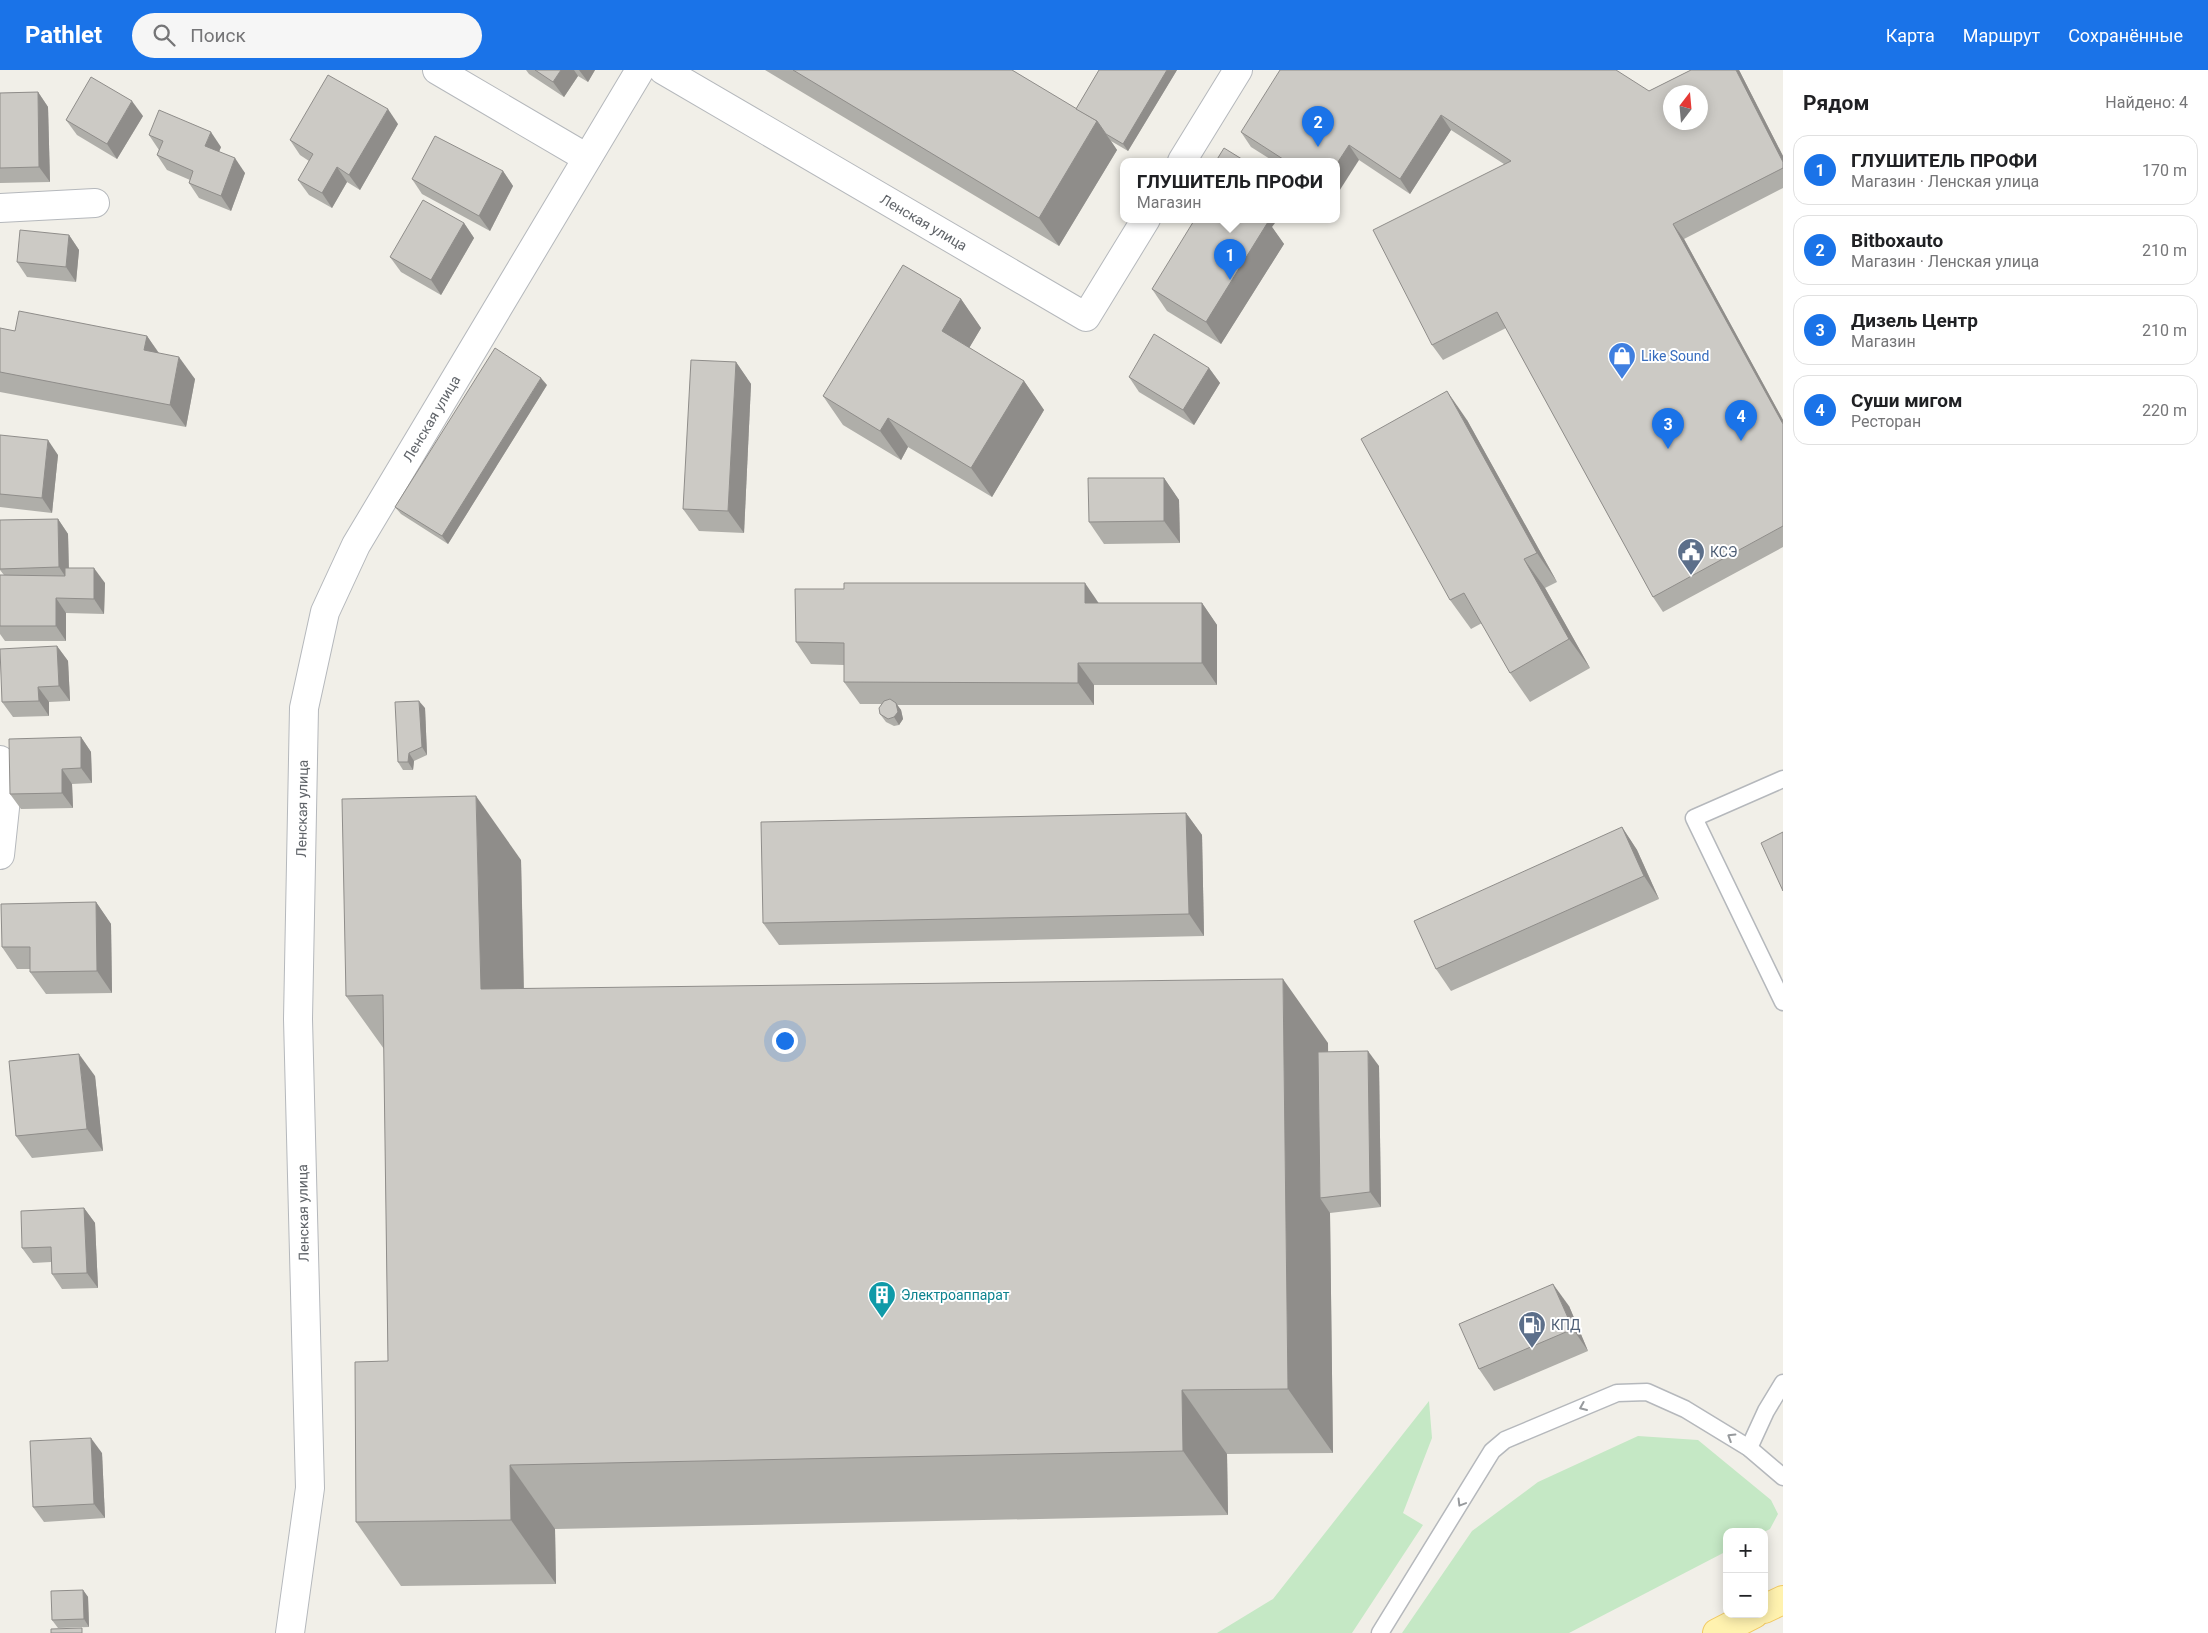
<!DOCTYPE html>
<html lang="ru">
<meta charset="utf-8">
<style>
:root{--surface:#fff;--page:#f6f6f6;--text:#202124;--muted:#757577;--line:#e0e0e0;--accent:#1a73e8}
body{margin:0;font-family:Roboto,sans-serif;background:var(--page);color:var(--text)}
.controls{position:absolute;right:15px;bottom:15px;display:grid;overflow:hidden;border-radius:10px;box-shadow:0 2px 12px #0003}
.controls button{width:45px;height:45px;display:grid;place-items:center;padding:0;border:0;border-bottom:1px solid var(--line);background:var(--surface);color:var(--text);font:25px sans-serif}
.compass{position:absolute;left:1663px;top:15px;width:45px;height:45px;border-radius:50%;background:var(--surface);box-shadow:0 2px 12px #0003;rotate:16deg}
.you{position:absolute;left:784px;top:970px;width:18px;height:18px;margin:-12px;border:4px solid #fff;border-radius:50%;background:#1a73e8;box-shadow:0 0 0 8px #1a73e833}
.badge{display:grid;place-items:center;width:32px;height:32px;border-radius:50%;background:var(--accent);color:#fff;font-size:16px;font-weight:700}
.pin{position:absolute;translate:-50% -41px;filter:drop-shadow(0 1px 2px #0008)}
.pin::after{content:'';position:absolute;top:26px;width:18px;height:15px;background:inherit;clip-path:polygon(0 0,100% 0,50% 100%)}
.popup{position:absolute;left:1120px;top:88px;width:220px;height:65px;box-sizing:border-box;display:grid;place-content:center;border-radius:10px;background:var(--surface);filter:drop-shadow(0 1px 4px #0005);font-size:16px;white-space:nowrap;color:var(--muted)}
.popup b{font-size:19px;color:var(--text)}
.popup::after{content:'';position:absolute;left:50%;top:100%;margin-left:-10px;border:10px solid transparent;border-top-color:var(--surface)}
.list{margin:0;padding:0;list-style:none}
h2{display:flex;justify-content:space-between;align-items:center;height:65px;margin:0;padding:0 20px;font-size:21px}
h2 small{font-size:16px;font-weight:400;color:var(--muted)}
.list li{display:grid;grid-template-columns:32px 1fr auto;gap:15px;align-items:center;box-sizing:border-box;height:70px;margin:0 10px 10px;padding:0 10px;border:1px solid var(--line);border-radius:15px}
.list b{display:block;font-size:19px;white-space:nowrap}
.list p{margin:0;font-size:16px;white-space:nowrap;color:var(--muted)}
.list em{font-size:16px;font-style:normal;color:var(--muted)}
.icon{flex:none;width:28px;height:28px;fill:none;stroke:currentColor;stroke-width:2;stroke-linecap:round;stroke-linejoin:round}
.map{position:relative;flex:none;width:1783px;height:1563px;overflow:hidden}
header{display:flex;align-items:center;gap:30px;box-sizing:border-box;height:70px;padding:0 25px;background:var(--accent);color:#fff}
header strong{font-size:24px}
nav{display:flex;gap:28px;margin-inline-start:auto;font-size:18px}
.search{width:350px;height:45px;background:var(--page);display:flex;align-items:center;gap:12px;box-sizing:border-box;padding:0 18px;border-radius:28px;color:var(--muted);font-size:19px}
main{display:flex}
aside{flex:1;background:var(--surface)}
.map>svg:first-child{display:block}
.green{fill:#c5e8c5}
.lines{fill:none;stroke-linecap:round;stroke-linejoin:round}
.lane-casing{stroke:#b5b8bc;stroke-width:19}
.street-casing{stroke:#b5b8bc;stroke-width:30}
.primary-casing{stroke:#f2c960;stroke-width:30}
.lane{stroke:#fff;stroke-width:16}
.street{stroke:#fff;stroke-width:28}
.primary{stroke:#fff2af;stroke-width:28}
.wall{fill:#afaea9}
.shaded-wall{fill:#8f8d8a}
.building{fill:#cccac5;stroke:#8f8d8a;fill-rule:evenodd}
.oneway{stroke:#979a9d}
.labels{text-anchor:middle;stroke-width:4;stroke-linejoin:round;paint-order:stroke}
.street-label{font-size:14px;fill:#5f6368;stroke:#fff}
.shop-label{font-size:14px;fill:#366cbe;stroke:#fff;text-anchor:start}
.service-label{font-size:14px;fill:#4e5e75;stroke:#fff;text-anchor:start}
.culture-label{font-size:14px;fill:#0d838f;stroke:#fff;text-anchor:start}
</style>
<header>
<strong>Pathlet</strong>
<div class="search"><svg class="icon" aria-label="search" viewBox="0 0 24 24"><circle cx="10" cy="10" r="6"/><path d="M15 15l6 6"/></svg>Поиск</div>
<nav><a>Карта</a><a>Маршрут</a><a>Сохранённые</a></nav>
</header>
<main>
<div class="map">
<svg width="1783" height="1563" viewBox="0 0 1783 1563">
<rect width="100%" height="100%" fill="#f1efe8"/>
<!-- green -->
<g class="green">
<polygon points="1429,1331 1432,1368 1403,1443 1423,1455 1352,1563 1217,1563 1273,1529"/>
<polygon points="1638,1366 1698,1370 1771,1430 1778,1444 1770,1459 1764,1462 1727,1462 1727,1481 1569,1563 1402,1563 1472,1461 1538,1412"/>
</g>
<g class="lines">
<defs>
<g id="lane">
<polyline points="1783,709 1694,748 1783,932"/>
<polyline points="1749,1378 1766,1341 1783,1313"/>
<polyline points="1380,1563 1492,1381 1505,1370 1617,1323 1647,1322 1685,1339 1749,1378 1783,1407"/>
</g>
<g id="street">
<polyline points="437,0 587,88"/>
<path id="s1" d="M 663,0 L 1086,247 L 1146,149"/>
<polyline points="1182,91 1238,0"/>
<polyline points="0,138 95,133"/>
<polyline points="0,690 7,719 0,785"/>
<path id="s2" d="M 290,1563 L 310,1418 L 298,949 L 304,638 L 325,542 L 356,475 L 640,0"/>
</g>
<g id="primary">
<polyline points="1764,1539 1783,1530"/>
<polyline points="1717,1563 1754,1544"/>
</g>
</defs>
<!-- lane casing -->
<use href="#lane" class="lane-casing"/>
<!-- street casing -->
<use href="#street" class="street-casing"/>
<!-- primary casing -->
<use href="#primary" class="primary-casing"/>
<!-- lane -->
<use href="#lane" class="lane"/>
<!-- street -->
<use href="#street" class="street"/>
<!-- primary -->
<use href="#primary" class="primary"/>
</g>
<!-- wall -->
<g class="wall">
<polygon points="526,0 595,0 588,12 578,6 564,27 529,4"/>
<polygon points="765,0 1012,0 1076,39 1099,0 1177,0 1128,81 1111,71 1117,80 1059,176"/>
<polygon points="1691,0 1739,0 1783,86 1783,118 1684,169 1783,350 1783,477 1663,542 1653,527 1506,258 1443,290 1432,275 1504,94 1451,60 1410,124 1359,90 1336,91 1273,91 1251,77 1241,62 1649,21"/>
<polygon points="38,22 48,37 50,112 0,113 0,23"/>
<polygon points="143,46 117,89 77,65 66,50"/>
<polygon points="398,54 360,120 347,112 332,138 309,125 298,110 309,91 300,85 290,70"/>
<polygon points="149,65 221,77 219,82 245,103 231,141 199,128 189,113 190,110 167,100 157,85 159,80"/>
<polygon points="503,101 513,116 490,161 422,124 412,109"/>
<polygon points="464,153 474,168 441,225 401,202 390,187"/>
<polygon points="1272,157 1284,174 1221,274 1167,241 1152,219"/>
<polygon points="69,165 79,180 76,212 27,207 17,192"/>
<polygon points="961,229 981,258 969,278 1024,311 1044,340 992,427 908,377 901,390 843,355 823,326"/>
<polygon points="0,258 15,261 147,266 159,283 195,309 186,357 0,322"/>
<polygon points="736,292 751,314 744,463 699,461 683,439"/>
<polygon points="1209,298 1220,313 1194,355 1139,322 1129,307"/>
<polygon points="547,315 448,474 401,444 395,437"/>
<polygon points="1467,350 1557,512 1545,518 1590,598 1530,632 1510,603 1482,553 1471,559 1450,530"/>
<polygon points="0,365 58,385 52,443 0,437"/>
<polygon points="1164,408 1179,430 1180,473 1104,474 1089,452"/>
<polygon points="58,449 68,464 69,498 105,513 104,544 66,543 66,571 5,571 0,564 0,505 4,505 0,500 0,450"/>
<polygon points="1098,533 1202,533 1217,555 1217,615 1094,615 1094,635 897,635 901,640 903,649 899,655 894,656 886,652 880,644 881,634 860,634 844,612 844,595 811,594 796,572"/>
<polygon points="57,576 68,591 70,631 49,632 49,646 13,647 2,632"/>
<polygon points="425,638 427,685 414,691 413,700 403,700 398,692"/>
<polygon points="81,667 91,682 92,713 72,714 73,738 21,739 10,724"/>
<polygon points="1186,743 1202,765 1204,866 779,875 763,853"/>
<polygon points="1622,757 1637,780 1659,829 1451,921 1436,899"/>
<polygon points="521,790 524,918 1328,973 1328,982 1379,996 1381,1137 1330,1143 1333,1383 1227,1384 1228,1445 555,1459 556,1514 401,1516 356,1452 388,1291 384,979 346,926"/>
<polygon points="96,832 111,854 112,923 46,924 30,902 30,899 17,899 2,877"/>
<polygon points="95,1006 103,1081 32,1088 16,1066"/>
<polygon points="84,1138 95,1153 98,1218 62,1219 52,1204 51,1192 33,1193 22,1178"/>
<polygon points="1569,1236 1588,1281 1494,1321 1479,1299"/>
<polygon points="102,1383 105,1448 44,1452 33,1437"/>
<polygon points="83,1520 88,1527 89,1557 58,1558 52,1550"/>
</g>
<!-- shaded-wall -->
<g class="shaded-wall">
<polygon points="561,0 574,0 578,6 564,27 553,12"/>
<polygon points="579,0 595,0 588,12"/>
<polygon points="1167,0 1177,0 1128,81 1123,74"/>
<polygon points="1736,0 1739,0 1783,86 1783,92"/>
<polygon points="38,22 48,37 50,112 39,97"/>
<polygon points="132,31 143,46 117,89 107,74"/>
<polygon points="388,39 398,54 360,120 349,105"/>
<polygon points="1441,45 1451,60 1410,124 1400,109"/>
<polygon points="1097,51 1117,80 1059,176 1039,148"/>
<polygon points="211,62 221,77 215,91 205,76"/>
<polygon points="1349,75 1359,90 1336,126 1336,95"/>
<polygon points="235,88 245,103 231,141 221,126"/>
<polygon points="337,97 347,112 332,138 322,123"/>
<polygon points="503,101 513,116 490,161 479,146"/>
<polygon points="1262,149 1278,149 1272,157 1284,174 1221,274 1206,252"/>
<polygon points="464,153 474,168 441,225 431,210"/>
<polygon points="1673,154 1684,169 1783,350 1783,354"/>
<polygon points="69,165 79,180 76,212 66,197"/>
<polygon points="961,229 981,258 962,290 942,261"/>
<polygon points="147,266 162,288 144,280"/>
<polygon points="179,287 195,309 186,357 170,335"/>
<polygon points="736,292 751,314 744,463 728,441"/>
<polygon points="1209,298 1220,313 1194,355 1183,340"/>
<polygon points="541,308 547,315 448,474 442,466"/>
<polygon points="1024,311 1044,340 992,427 971,398"/>
<polygon points="1447,321 1467,350 1557,512 1537,483"/>
<polygon points="888,348 908,377 901,390 880,361"/>
<polygon points="48,370 58,385 52,443 42,428"/>
<polygon points="1164,408 1179,430 1180,473 1164,451"/>
<polygon points="58,449 68,464 69,512 59,497"/>
<polygon points="1524,489 1545,518 1590,598 1569,569"/>
<polygon points="94,498 105,513 104,544 94,529"/>
<polygon points="1085,513 1100,535 1085,533"/>
<polygon points="56,528 66,543 66,571 56,556"/>
<polygon points="1202,533 1217,555 1217,615 1202,593"/>
<polygon points="57,576 68,591 70,631 59,616"/>
<polygon points="1078,593 1094,615 1094,635 1078,613"/>
<polygon points="38,617 49,632 49,646 39,631"/>
<polygon points="419,631 425,638 427,685 422,677"/>
<polygon points="896,633 901,640 903,649 899,655 894,647"/>
<polygon points="81,667 91,682 92,713 81,698"/>
<polygon points="409,683 414,691 413,700 408,692"/>
<polygon points="62,699 72,714 73,738 62,723"/>
<polygon points="476,726 521,790 525,983 481,919"/>
<polygon points="1186,743 1202,765 1204,866 1189,844"/>
<polygon points="1622,757 1637,780 1659,829 1644,806"/>
<polygon points="96,832 111,854 112,923 97,901"/>
<polygon points="1283,909 1328,973 1330,1127 1320,1128 1330,1143 1333,1383 1288,1319"/>
<polygon points="1368,981 1379,996 1381,1137 1370,1122"/>
<polygon points="79,984 95,1006 103,1081 87,1059"/>
<polygon points="84,1138 95,1153 98,1218 87,1203"/>
<polygon points="1553,1214 1569,1236 1588,1281 1573,1259"/>
<polygon points="1182,1320 1227,1384 1228,1445 1183,1381"/>
<polygon points="91,1368 102,1383 105,1448 94,1434"/>
<polygon points="510,1395 555,1459 556,1514 511,1450"/>
<polygon points="83,1520 88,1527 89,1557 84,1549"/>
</g>
<!-- building -->
<g class="building">
<polygon points="535,0 561,0 553,12"/>
<polygon points="793,0 1012,0 1097,51 1039,148"/>
<polygon points="1099,0 1167,0 1123,74 1106,64 1097,51 1076,39"/>
<path d="M 1280,0 L 1616,0 L 1649,21 L 1691,0 L 1736,0 L 1783,92 L 1783,98 L 1673,154 L 1783,354 L 1783,456 L 1653,527 L 1497,242 L 1432,275 L 1373,160 L 1511,91 L 1441,45 L 1400,109 L 1349,75 L 1336,95 L 1336,91 L 1286,91 L 1241,62 ZM 1670,22 L 1700,22 L 1700,52 L 1670,52 Z"/>
<polygon points="328,5 388,39 349,105 337,97 322,123 298,110 313,84 290,70"/>
<polygon points="91,7 132,31 107,74 66,50"/>
<polygon points="38,22 39,97 0,98 0,23"/>
<polygon points="159,40 211,62 205,76 235,88 221,126 189,113 193,101 157,85 163,71 149,65"/>
<polygon points="435,66 503,101 479,146 412,109"/>
<polygon points="1224,78 1245,91 1216,91"/>
<polygon points="423,130 464,153 431,210 390,187"/>
<polygon points="1195,149 1263,149 1268,152 1206,252 1152,219"/>
<polygon points="20,160 69,165 66,197 17,192"/>
<polygon points="903,195 961,229 942,261 1024,311 971,398 888,348 880,361 823,326"/>
<polygon points="19,241 147,266 144,280 179,287 170,335 0,302 0,258 15,261"/>
<polygon points="1154,264 1209,298 1183,340 1129,307"/>
<polygon points="495,278 541,308 442,466 395,437"/>
<polygon points="691,290 736,292 728,441 683,439"/>
<polygon points="1447,321 1537,483 1524,489 1569,569 1510,603 1464,523 1450,530 1361,369"/>
<polygon points="0,365 48,370 42,428 0,424"/>
<polygon points="1088,408 1164,408 1164,451 1089,452"/>
<polygon points="58,449 59,497 0,499 0,450"/>
<polygon points="65,498 94,498 94,529 56,528 56,556 0,556 0,505 65,506"/>
<polygon points="844,513 1085,513 1085,533 1202,533 1202,593 1078,593 1078,613 844,612 844,573 796,572 795,519 844,519"/>
<polygon points="57,576 59,616 38,617 39,631 2,632 0,579"/>
<polygon points="890,629 896,633 898,642 894,647 888,649 880,644 879,638 884,631"/>
<polygon points="419,631 422,677 409,683 408,692 398,692 395,632"/>
<polygon points="81,667 81,698 62,699 62,723 10,724 9,669"/>
<polygon points="476,726 481,919 1283,909 1288,1319 1182,1320 1183,1381 510,1395 511,1450 356,1452 355,1292 388,1291 383,925 346,926 342,729"/>
<polygon points="1186,743 1189,844 763,853 761,752"/>
<polygon points="1622,757 1644,806 1436,899 1414,851"/>
<polygon points="1783,762 1783,821 1761,773"/>
<polygon points="96,832 97,901 30,902 30,877 2,877 1,834"/>
<polygon points="1368,981 1370,1122 1320,1128 1318,982"/>
<polygon points="79,984 87,1059 16,1066 9,991"/>
<polygon points="84,1138 87,1203 52,1204 51,1177 22,1178 21,1141"/>
<polygon points="1553,1214 1573,1259 1479,1299 1459,1254"/>
<polygon points="91,1368 94,1434 33,1437 30,1371"/>
<polygon points="83,1520 84,1549 52,1550 51,1521"/>
<polygon points="82,1558 82,1563 51,1563 51,1559"/>
</g>
<!-- one-way arrows -->
<defs><path id="oneway-chevron" d="M-2-3.5L2.5 0L-2 3.5" fill="none" stroke-width="1.6" stroke-linecap="round" stroke-linejoin="round" transform="scale(1.25)"/></defs>
<g class="oneway">
<use href="#oneway-chevron" transform="translate(1583 1337) rotate(157)"/>
<use href="#oneway-chevron" transform="translate(1731 1367) rotate(-148)"/>
<use href="#oneway-chevron" transform="translate(1461 1433) rotate(121)"/>
</g>
<!-- icons -->
<defs>
<symbol id="shop-pin" viewBox="-11 -11 22 30"><path d="M0 17L-7.5 6A9.5 9.5 0 1 1 7.5 6Z" fill="#3f7fe0" stroke="#fff"/><path d="M-5-2.5h2.3a2.7 3.5 0 0 1 5.4 0H5L5.5 6h-11ZM-1.5-2.5h3a1.5 2.3 0 0 0-3 0Z" fill="#fff"/></symbol>
<symbol id="civic-pin" viewBox="-11 -11 22 30"><path d="M0 17L-7.5 6A9.5 9.5 0 1 1 7.5 6Z" fill="#5c6f8a" stroke="#fff"/><path d="M-.6-6.5H3V-4.5H.6V-3L4-1V1h2V6H-6V1h2V-1L-.6-3ZM-1.2 2.5V6h2.4V2.5Z" fill="#fff"/></symbol>
<symbol id="building-pin" viewBox="-11 -11 22 30"><path d="M0 17L-7.5 6A9.5 9.5 0 1 1 7.5 6Z" fill="#0f9aa8" stroke="#fff"/><path d="M-4-6H4V6H1V3H-1V6H-4ZM-2.5-4.3h1.7v1.8h-1.7ZM.8-4.3h1.7v1.8H.8ZM-2.5-1h1.7V.8h-1.7ZM.8-1h1.7V.8H.8Z" fill="#fff"/></symbol>
<symbol id="fuel-pin" viewBox="-11 -11 22 30"><path d="M0 17L-7.5 6A9.5 9.5 0 1 1 7.5 6Z" fill="#5c6f8a" stroke="#fff"/><path d="M-5.5-6h7V0h2V4h1.3V-2.5L3-4.5l.8-.8L6-3V5H2.5V1h-1V6h-7ZM-4.2-4.7v3.2H.2V-4.7Z" fill="#fff"/></symbol>
</defs>
<g fill-rule="evenodd">
<use href="#shop-pin" x="1606" y="270" width="32" height="43"/>
<use href="#civic-pin" x="1675" y="466" width="32" height="43"/>
<use href="#building-pin" x="866" y="1209" width="32" height="43"/>
<use href="#fuel-pin" x="1516" y="1239" width="32" height="43"/>
</g>
<g class="labels">
<!-- street labels -->
<g class="street-label">
<text dy="5" stroke="none"><textPath href="#s1" startOffset="302">Ленская улица</textPath></text>
<text dy="5" stroke="none"><textPath href="#s2" startOffset="1246">Ленская улица</textPath></text>
<text dy="5" stroke="none"><textPath href="#s2" startOffset="826">Ленская улица</textPath></text>
<text transform="translate(303 1143) rotate(-91)" y="5">Ленская улица</text>
</g>
<!-- shop labels -->
<g class="shop-label">
<text x="1641" y="291">Like Sound</text>
</g>
<!-- service labels -->
<g class="service-label">
<text x="1710" y="487">КСЭ</text>
<text x="1551" y="1260">КПД</text>
</g>
<!-- culture labels -->
<g class="culture-label">
<text x="901" y="1230">Электроаппарат</text>
</g>
</g>
</svg>
<div class="controls">
<button>+</button>
<button>−</button>
</div>
<svg class="compass" viewBox="-18 -18 36 36"><path d="M0-13l5 13h-10z" fill="#e53935"/><path d="M0 13l5-13h-10z" fill="#757577"/></svg>
<div class="you"></div>
<div class="pin badge" style="left:1230px;top:210px">1</div>
<div class="popup"><b>ГЛУШИТЕЛЬ ПРОФИ</b>Магазин</div>
<div class="pin badge" style="left:1318px;top:77px">2</div>
<div class="pin badge" style="left:1668px;top:379px">3</div>
<div class="pin badge" style="left:1741px;top:371px">4</div>
</div>
<aside>
<h2>Рядом<small>Найдено: 4</small></h2>
<ul class="list">
<li><span class="badge">1</span><div><b>ГЛУШИТЕЛЬ ПРОФИ</b><p>Магазин · Ленская улица</p></div><em>170 m</em></li>
<li><span class="badge">2</span><div><b>Bitboxauto</b><p>Магазин · Ленская улица</p></div><em>210 m</em></li>
<li><span class="badge">3</span><div><b>Дизель Центр</b><p>Магазин</p></div><em>210 m</em></li>
<li><span class="badge">4</span><div><b>Суши мигом</b><p>Ресторан</p></div><em>220 m</em></li>
</ul>
</aside>
</main>
